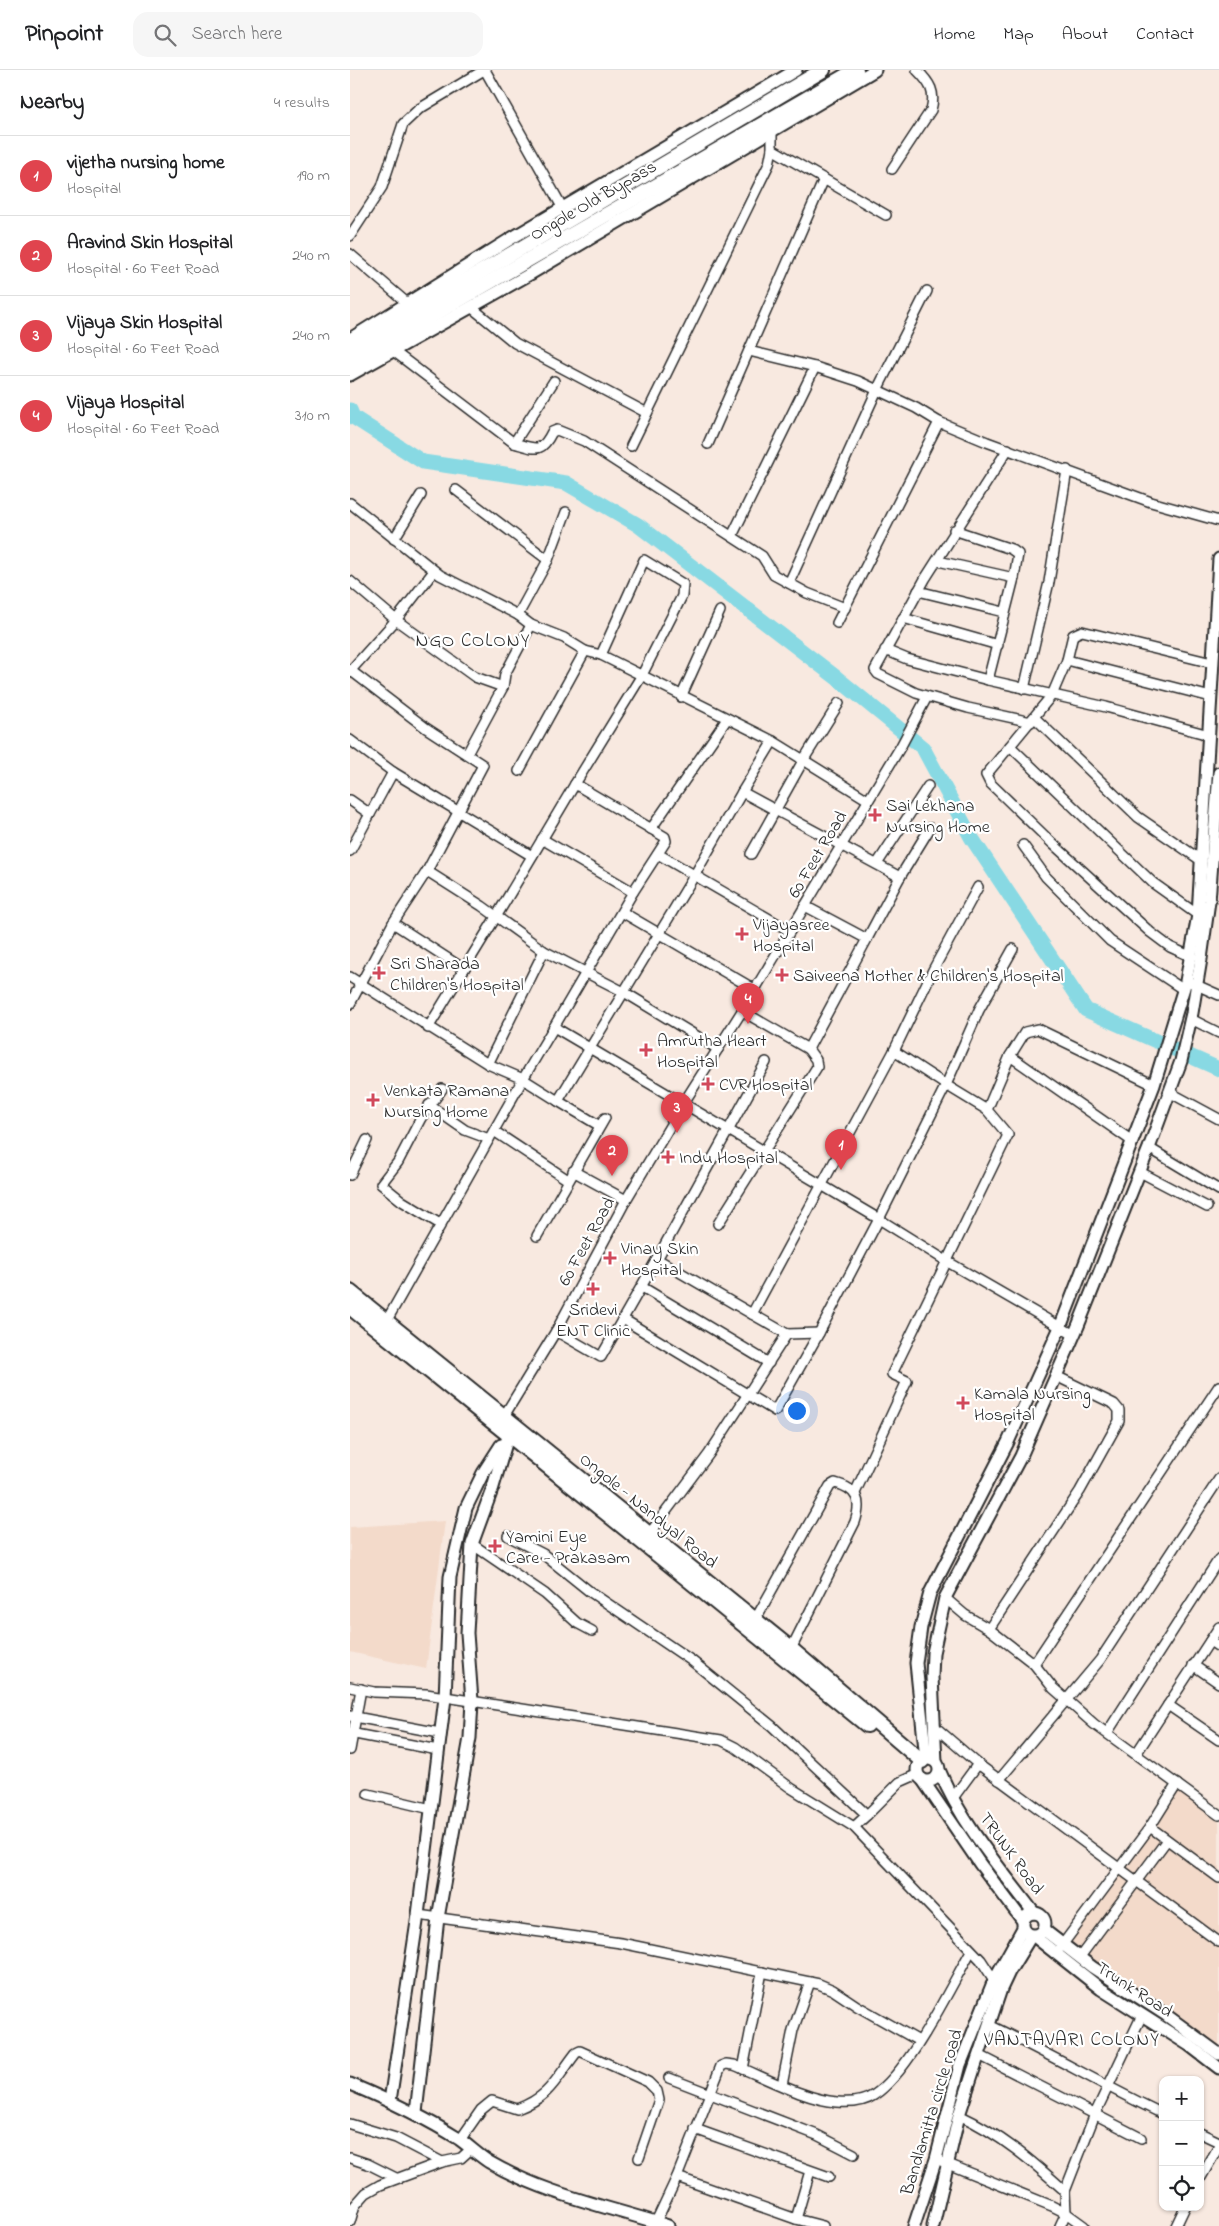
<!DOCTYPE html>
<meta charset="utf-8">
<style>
:root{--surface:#fff;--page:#f6f6f6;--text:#202124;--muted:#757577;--line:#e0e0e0;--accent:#0b8043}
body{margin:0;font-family:"Indie Flower",sans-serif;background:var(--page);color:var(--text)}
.controls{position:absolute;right:15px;bottom:15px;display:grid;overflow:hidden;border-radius:10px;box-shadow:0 1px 4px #0004}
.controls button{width:45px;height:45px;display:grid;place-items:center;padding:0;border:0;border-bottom:1px solid var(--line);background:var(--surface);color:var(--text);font:25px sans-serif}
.you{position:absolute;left:446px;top:1340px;width:18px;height:18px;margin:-12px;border:4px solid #fff;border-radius:50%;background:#1a73e8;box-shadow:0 0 0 8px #1a73e833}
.badge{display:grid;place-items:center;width:32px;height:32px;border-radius:50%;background:var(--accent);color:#fff;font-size:16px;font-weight:700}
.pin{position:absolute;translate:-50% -41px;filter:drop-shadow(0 1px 2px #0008)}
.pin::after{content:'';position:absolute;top:26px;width:18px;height:15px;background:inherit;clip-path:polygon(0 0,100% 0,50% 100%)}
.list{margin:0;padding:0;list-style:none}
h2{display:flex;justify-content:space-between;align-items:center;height:65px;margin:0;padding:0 20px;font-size:21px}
h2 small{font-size:16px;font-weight:400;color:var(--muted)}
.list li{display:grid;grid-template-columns:32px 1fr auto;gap:15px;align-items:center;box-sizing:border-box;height:80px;padding:0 20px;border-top:1px solid var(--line)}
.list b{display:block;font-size:19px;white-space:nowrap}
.list p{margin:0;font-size:16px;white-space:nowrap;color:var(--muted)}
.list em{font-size:16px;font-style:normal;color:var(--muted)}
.icon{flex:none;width:28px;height:28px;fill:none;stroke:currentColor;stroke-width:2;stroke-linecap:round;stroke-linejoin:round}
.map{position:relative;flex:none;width:869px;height:2156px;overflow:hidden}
header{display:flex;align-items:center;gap:30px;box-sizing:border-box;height:70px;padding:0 25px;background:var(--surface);border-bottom:1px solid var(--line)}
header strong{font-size:24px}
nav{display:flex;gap:28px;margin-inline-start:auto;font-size:18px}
.search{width:350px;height:45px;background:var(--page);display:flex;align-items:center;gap:12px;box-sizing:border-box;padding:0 18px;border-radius:15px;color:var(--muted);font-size:19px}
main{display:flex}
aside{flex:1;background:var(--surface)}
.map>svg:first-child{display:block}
.built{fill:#f3daca}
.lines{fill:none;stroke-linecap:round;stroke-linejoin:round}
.river{stroke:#88d9e3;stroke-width:15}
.street-casing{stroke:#2b2b2b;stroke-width:12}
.secondary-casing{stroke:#2b2b2b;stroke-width:15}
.primary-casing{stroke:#2b2b2b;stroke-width:18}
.street{stroke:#fff;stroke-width:9}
.secondary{stroke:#fff;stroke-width:11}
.primary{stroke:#fff;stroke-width:14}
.poi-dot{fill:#d1495b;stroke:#fff;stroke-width:2}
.labels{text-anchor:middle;stroke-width:4.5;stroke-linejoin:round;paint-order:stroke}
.street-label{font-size:18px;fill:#2b2b2b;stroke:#fff}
.poi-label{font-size:18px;fill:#2b2b2b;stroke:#fff;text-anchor:start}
.neighbourhood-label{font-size:19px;letter-spacing:1px;fill:#2b2b2b;stroke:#fff}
</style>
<header>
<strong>Pinpoint</strong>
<div class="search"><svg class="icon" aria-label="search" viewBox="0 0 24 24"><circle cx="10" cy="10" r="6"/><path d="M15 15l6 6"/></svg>Search here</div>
<nav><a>Home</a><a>Map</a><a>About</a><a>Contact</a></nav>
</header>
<main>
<aside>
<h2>Nearby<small>4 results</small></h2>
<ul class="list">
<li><span class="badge" style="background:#e0444e">1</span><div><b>vijetha nursing home</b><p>Hospital</p></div><em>190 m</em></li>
<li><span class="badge" style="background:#e0444e">2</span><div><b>Aravind Skin Hospital</b><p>Hospital · 60 Feet Road</p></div><em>240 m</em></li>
<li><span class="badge" style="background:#e0444e">3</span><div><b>Vijaya Skin Hospital</b><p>Hospital · 60 Feet Road</p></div><em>240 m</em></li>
<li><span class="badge" style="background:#e0444e">4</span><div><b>Vijaya Hospital</b><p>Hospital · 60 Feet Road</p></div><em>310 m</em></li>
</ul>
</aside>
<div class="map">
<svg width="869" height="2156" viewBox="0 0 869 2156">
<rect width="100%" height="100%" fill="#f8e9e0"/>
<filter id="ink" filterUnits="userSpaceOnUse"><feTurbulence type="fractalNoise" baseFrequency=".02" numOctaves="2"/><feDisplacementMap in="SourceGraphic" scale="10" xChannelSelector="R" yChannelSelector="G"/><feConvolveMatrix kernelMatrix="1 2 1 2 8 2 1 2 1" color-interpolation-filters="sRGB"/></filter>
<g filter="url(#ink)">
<!-- built -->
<g class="built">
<polygon points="95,1451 76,1599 0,1582 0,1457"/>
<polygon points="828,1721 869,1752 869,1981 718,1874"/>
</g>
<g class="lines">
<!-- river -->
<polyline class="river" points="0,340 3,347 73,392 216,413 288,455 487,608 573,678 621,767 736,940 869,999"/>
<defs>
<g id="street">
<polyline points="135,0 216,144"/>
<polyline points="422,79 536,145"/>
<path d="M 542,99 L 581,40 C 586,22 580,13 567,0"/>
<polyline points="0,166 32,117 53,54 69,39 134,0"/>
<polyline points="0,184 57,233"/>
<polyline points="121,237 165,273 297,343"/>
<path d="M 42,280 L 164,373 C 186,379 191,384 202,362 L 207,360 L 234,371 L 412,486 L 424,505 L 457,523 L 495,538"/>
<polyline points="399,281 465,297 508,311 566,338 589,352 637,372 801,432 869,451"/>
<polyline points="164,373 204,311"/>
<polyline points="358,374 474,109"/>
<polyline points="281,376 419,94 422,79 422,60"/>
<polyline points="658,379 575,509 525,600 528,604 566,623 618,638 681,652"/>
<polyline points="106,420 198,490"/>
<polyline points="0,433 90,505 168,545 181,555 214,568 235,581 251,585 423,671 518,730"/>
<polyline points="604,460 661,479 668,484 664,508 638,610"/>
<polyline points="382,466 465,297"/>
<polyline points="44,469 71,425"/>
<polyline points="588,491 664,508"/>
<polyline points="0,511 46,550 125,607 153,617"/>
<polyline points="439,513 527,320 577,221"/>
<polyline points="568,521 654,542"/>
<polyline points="168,545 198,490 216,442"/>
<polyline points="553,548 648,575"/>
<polyline points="487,553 589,352"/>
<polyline points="535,580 557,589 638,610 756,637 859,665"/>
<polyline points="717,590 861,627"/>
<polyline points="0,600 76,658 133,695 77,801 43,853 0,934"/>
<polyline points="1,600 46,550 84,501"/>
<polyline points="674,619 699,512 717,400"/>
<polyline points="331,627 370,541"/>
<polyline points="685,648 788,747 852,791"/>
<polyline points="0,670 43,702 182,786"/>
<polyline points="660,676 803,813 848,845"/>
<polyline points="117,684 153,617 155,604 181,555"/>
<polyline points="169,701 235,581"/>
<polyline points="392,722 423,671"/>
<polyline points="0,730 20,744"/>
<polyline points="301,759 377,649"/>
<polyline points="192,769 283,822"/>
<polyline points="673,775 696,807 760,871 834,920"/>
<polyline points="0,781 43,702"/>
<polyline points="308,784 440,861"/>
<polyline points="401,784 454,689 489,633"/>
<polyline points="527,794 578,716"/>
<polyline points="77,801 132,836 194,881 274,922 368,979"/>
<polyline points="455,836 517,869 550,807 580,758"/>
<polyline points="272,842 404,919"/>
<polyline points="43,853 114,899"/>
<polyline points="842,887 820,877 800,862 702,773 640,713 636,705 702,625 717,590 723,565 732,561 862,593"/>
<polyline points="0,907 138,994 173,1009 204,957 529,1149 598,1192 724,1265"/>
<polyline points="842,913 869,925"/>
<polyline points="392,941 458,979 517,869"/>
<polyline points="841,949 869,963"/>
<polyline points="204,957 283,822 316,771 315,767 225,714"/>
<polyline points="78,958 146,847 225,714 292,605 332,526 333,514 294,490 251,585"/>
<polyline points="660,986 675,962 688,959 804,1015"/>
<polyline points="138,994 194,881"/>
<polyline points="819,1022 869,1049"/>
<polyline points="208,1031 250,1056"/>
<polyline points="79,1035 115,1060 139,1069"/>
<polyline points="637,1040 596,1015 629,940 663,879"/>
<polyline points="144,1061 218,1110"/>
<polyline points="799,1078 869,1120"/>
<polyline points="223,1101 276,1130"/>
<polyline points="790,1102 857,1137"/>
<polyline points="0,1105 17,1070"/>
<polyline points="90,1154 52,1131 31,1114 48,1092 71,1048 92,1019"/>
<polyline points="368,1154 467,997 466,990 458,979"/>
<polyline points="187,1166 255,1048"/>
<polyline points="307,1189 416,992"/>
<polyline points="292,1217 419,1293"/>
<polyline points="273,1249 425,1341 469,1263 529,1149 596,1015 544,981"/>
<polyline points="37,1250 173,1009 208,1031 344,806 392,722 550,807"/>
<polyline points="206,1261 251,1287 307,1189 402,1244 544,981 583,900 628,817"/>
<polyline points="437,1264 469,1263"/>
<polyline points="154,1346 206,1261 276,1130 333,1034 392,941 551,676 577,627"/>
<polyline points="505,1423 557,1311 542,1304 658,1065 637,1040 660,986 782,1071"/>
<polyline points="158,1466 193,1484 239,1521 342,1591 422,1656 517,1745 504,1757"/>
<polyline points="297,1467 359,1384 437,1264 402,1244"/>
<polyline points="122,1474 195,1524 227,1553 242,1561"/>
<polyline points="595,1528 615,1545 639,1559 684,1594 703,1618 744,1654 869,1745"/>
<path d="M 405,1550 L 480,1416 L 485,1413 C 508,1419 512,1431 505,1452 L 441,1579"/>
<polyline points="639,1559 730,1421 769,1351 769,1340 764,1334 706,1306"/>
<polyline points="860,1571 869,1577"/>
<polyline points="684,1594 869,1316"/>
<polyline points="843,1595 869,1613"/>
<polyline points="0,1617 24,1622 76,1624 371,1670 385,1677 441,1718 504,1757 631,1890 644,1910 649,1913"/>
<polyline points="818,1635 869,1670"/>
<polyline points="0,1646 90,1663"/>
<polyline points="584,1656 628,1694 869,1872"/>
<polyline points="0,1663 88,1680"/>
<polyline points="757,1663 869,1489"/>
<polyline points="0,1680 11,1619"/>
<polyline points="786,1684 869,1557"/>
<polyline points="649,1710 750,1590 869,1409"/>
<polyline points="18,1724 81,1739"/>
<polyline points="603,1728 628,1694"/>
<polyline points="517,1745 550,1712 568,1704"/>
<polyline points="800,1757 869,1808"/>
<polyline points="68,1845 271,1873 469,1914 483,1920 507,1936 569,1971"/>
<polyline points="710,1878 800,1757 827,1714"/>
<polyline points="732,1884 817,1770"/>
<path d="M 639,1955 C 698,1983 754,2016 813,2044"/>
<polyline points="629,1985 791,2068"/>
<polyline points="393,1999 412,1902"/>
<polyline points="319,2008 467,2065 504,2084"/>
<polyline points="432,2015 443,1960 460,1912"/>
<path d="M 609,2045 C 650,2064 682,2091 715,2121 L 716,2143 L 710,2156"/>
<polyline points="0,2054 46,2068 92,2092"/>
<polyline points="345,2059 479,2107"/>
<polyline points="850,2063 869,2072"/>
<path d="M 110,2070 L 131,2040 L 142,2031 L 167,2039 C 201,2026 205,2010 226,1983 L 230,1981 L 298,2012 L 307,2021 L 309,2030 L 289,2088"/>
<polyline points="0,2088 18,2094 46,2108"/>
<polyline points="593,2092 702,2136 716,2143 734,2156"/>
<polyline points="327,2107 446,2149 473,2156"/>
<polyline points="850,2109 869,2076"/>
<polyline points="715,2121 745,2044 792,1945"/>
<polyline points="0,2141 16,2123 30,2115 92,2092 111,2088 121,2079"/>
<polyline points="446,2149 460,2101"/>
<polyline points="0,2152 4,2138"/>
<path d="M 304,2156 L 327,2107 L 371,1996 L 376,1994 L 384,1995 C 414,2007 456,2030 487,2032 C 499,2033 514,2032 524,2025 C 560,2002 599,1919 621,1881"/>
<polyline points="826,2156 835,2137"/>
</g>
<g id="secondary">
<polyline points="0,269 162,168 446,0"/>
<polyline points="0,305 180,204 525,0"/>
<circle cx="578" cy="1700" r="11"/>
<polyline points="576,1689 566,1593 571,1557 580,1523 658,1372 711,1255 804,1015 836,911 848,845 869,489"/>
<polyline points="586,1692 582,1607 583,1583 595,1528 671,1386 728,1256 799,1078 831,991 842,943 851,889 859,831 869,703"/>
<path d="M 590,1702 C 612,1754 650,1798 684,1843"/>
<polyline points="572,1709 630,1794 673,1851"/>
<circle cx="684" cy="1854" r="11"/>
<polyline points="694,1860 742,1897 816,1945 869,1984"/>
<polyline points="684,1866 751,1919 839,1975 869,1998"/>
<path d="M 0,2014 C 38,2030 74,2047 109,2069 C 119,2076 128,2085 139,2092 C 194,2124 259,2137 318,2156"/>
<polyline points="40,2031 68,1845 95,1628 100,1507 116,1438 133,1403 151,1375"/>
<polyline points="66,2043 88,1848 120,1668 122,1631 117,1563 122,1474 143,1417 159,1363"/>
<polyline points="564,2156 586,2089 610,1995 644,1910 673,1858"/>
<polyline points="583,2156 609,2045 623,2002 651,1919 659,1902 681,1866"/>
</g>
<g id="primary">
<polyline points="0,279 473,0"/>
<polyline points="0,293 506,0"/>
<polyline points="0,1222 441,1579 572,1691"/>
<polyline points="0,1237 292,1472 517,1655"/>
</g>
</defs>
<!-- street casing -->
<use href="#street" class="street-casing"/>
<!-- secondary casing -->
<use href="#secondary" class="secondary-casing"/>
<!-- primary casing -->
<use href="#primary" class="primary-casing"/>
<!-- street -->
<use href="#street" class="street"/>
<!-- secondary -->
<use href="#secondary" class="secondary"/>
<!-- primary -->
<use href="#primary" class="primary"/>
</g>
</g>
<!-- markers -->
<g class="poi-dot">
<path d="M522.5 737.5h5v5h5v5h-5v5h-5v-5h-5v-5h5z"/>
<path d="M389.5 856.5h5v5h5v5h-5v5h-5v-5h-5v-5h5z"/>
<path d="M26.5 895.5h5v5h5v5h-5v5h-5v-5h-5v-5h5z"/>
<path d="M429.5 897.5h5v5h5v5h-5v5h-5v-5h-5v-5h5z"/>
<path d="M293.5 972.5h5v5h5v5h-5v5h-5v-5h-5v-5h5z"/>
<path d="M355.5 1006.5h5v5h5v5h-5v5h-5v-5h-5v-5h5z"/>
<path d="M20.5 1022.5h5v5h5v5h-5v5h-5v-5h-5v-5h5z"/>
<path d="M315.5 1079.5h5v5h5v5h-5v5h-5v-5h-5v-5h5z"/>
<path d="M257.5 1180.5h5v5h5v5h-5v5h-5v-5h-5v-5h5z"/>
<path d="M240.5 1211.5h5v5h5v5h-5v5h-5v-5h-5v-5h5z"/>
<path d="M610.5 1325.5h5v5h5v5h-5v5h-5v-5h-5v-5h5z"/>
<path d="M142.5 1468.5h5v5h5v5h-5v5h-5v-5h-5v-5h5z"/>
</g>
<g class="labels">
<!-- street labels -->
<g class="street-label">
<text transform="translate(243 130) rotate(-30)" y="6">Ongole Old Bypass</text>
<text transform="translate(467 784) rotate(-59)" y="6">60 Feet Road</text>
<text transform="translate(236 1171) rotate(-61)" y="6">60 Feet Road</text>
<text transform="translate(299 1440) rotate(39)" y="6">Ongole - Nandyal Road</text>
<text transform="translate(662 1783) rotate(54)" y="6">TRUNK Road</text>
<text transform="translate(785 1919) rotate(33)" y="6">Trunk Road</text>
<text transform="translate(581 2042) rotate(-73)" y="6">Bandlamitta circle road</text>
</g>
<!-- poi labels -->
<g class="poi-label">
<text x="536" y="741">Sai Lekhana<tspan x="536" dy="21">Nursing Home</tspan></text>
<text x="403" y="860">Vijayasree<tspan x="403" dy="21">Hospital</tspan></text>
<text x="40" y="899">Sri Sharada<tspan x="40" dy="21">Children's Hospital</tspan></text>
<text x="443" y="911">Saiveena Mother &amp; Children's Hospital</text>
<text x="307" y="976">Amrutha Heart<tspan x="307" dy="21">Hospital</tspan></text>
<text x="369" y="1020">CVR Hospital</text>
<text x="34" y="1026">Venkata Ramana<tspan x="34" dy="21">Nursing Home</tspan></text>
<text x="329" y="1093">Indu Hospital</text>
<text x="271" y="1184">Vinay Skin<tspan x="271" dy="21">Hospital</tspan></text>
<text x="243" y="1245" text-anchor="middle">Sridevi<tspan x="243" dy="21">ENT Clinic</tspan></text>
<text x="624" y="1329">Kamala Nursing<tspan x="624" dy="21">Hospital</tspan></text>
<text x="156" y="1472">Yamini Eye<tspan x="156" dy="21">Care - Prakasam</tspan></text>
</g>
<!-- neighbourhood labels -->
<g class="neighbourhood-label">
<text x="123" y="576">NGO COLONY</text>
<text x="722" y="1975">VANTAVARI COLONY</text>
</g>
</g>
</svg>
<div class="controls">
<button>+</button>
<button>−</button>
<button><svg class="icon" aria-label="locate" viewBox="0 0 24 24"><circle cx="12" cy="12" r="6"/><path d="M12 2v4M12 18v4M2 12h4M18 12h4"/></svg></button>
</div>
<div class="you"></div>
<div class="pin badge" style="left:491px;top:1100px;background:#e0444e">1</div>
<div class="pin badge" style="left:262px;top:1106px;background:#e0444e">2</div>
<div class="pin badge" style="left:327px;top:1063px;background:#e0444e">3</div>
<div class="pin badge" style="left:398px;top:954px;background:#e0444e">4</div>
</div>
</main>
